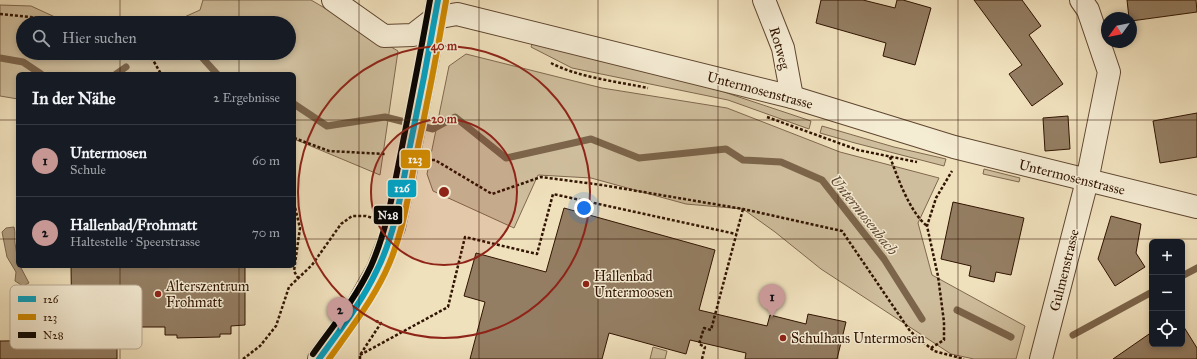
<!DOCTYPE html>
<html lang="de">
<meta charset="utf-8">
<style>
:root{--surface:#171b24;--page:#242831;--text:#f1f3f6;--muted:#9ea1a6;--line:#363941;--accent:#c59692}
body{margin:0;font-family:"IM FELL Great Primer",serif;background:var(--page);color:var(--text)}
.controls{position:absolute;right:12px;bottom:12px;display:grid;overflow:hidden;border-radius:6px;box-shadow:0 2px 6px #0003}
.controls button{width:36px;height:36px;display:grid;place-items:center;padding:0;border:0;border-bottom:1px solid var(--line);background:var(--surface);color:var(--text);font:20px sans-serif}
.compass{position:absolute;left:1101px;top:12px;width:36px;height:36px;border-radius:50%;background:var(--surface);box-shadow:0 2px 6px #0003;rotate:237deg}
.you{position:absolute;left:584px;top:208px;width:14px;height:14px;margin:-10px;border:3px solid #fff;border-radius:50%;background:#1a73e8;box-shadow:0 0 0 6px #1a73e833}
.badge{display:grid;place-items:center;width:26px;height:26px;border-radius:50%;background:var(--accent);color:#111;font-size:13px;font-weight:700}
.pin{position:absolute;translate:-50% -33px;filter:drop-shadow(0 1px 2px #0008)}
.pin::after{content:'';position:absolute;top:21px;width:14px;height:12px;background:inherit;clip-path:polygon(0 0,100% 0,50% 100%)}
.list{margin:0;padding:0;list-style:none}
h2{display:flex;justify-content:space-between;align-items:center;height:52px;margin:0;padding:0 16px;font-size:17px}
h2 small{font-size:13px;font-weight:400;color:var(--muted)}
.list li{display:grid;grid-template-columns:26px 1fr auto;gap:12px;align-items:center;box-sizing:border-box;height:72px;padding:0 16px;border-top:1px solid var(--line)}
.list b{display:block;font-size:15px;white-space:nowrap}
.list p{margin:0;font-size:13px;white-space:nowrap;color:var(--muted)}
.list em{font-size:13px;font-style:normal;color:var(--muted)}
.icon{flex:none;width:22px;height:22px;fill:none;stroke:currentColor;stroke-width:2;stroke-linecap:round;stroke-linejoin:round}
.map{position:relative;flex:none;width:1197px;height:359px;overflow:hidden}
.search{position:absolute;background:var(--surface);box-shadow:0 2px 6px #0003;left:16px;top:16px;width:280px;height:44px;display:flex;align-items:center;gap:10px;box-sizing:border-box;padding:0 14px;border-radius:22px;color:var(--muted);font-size:15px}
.panel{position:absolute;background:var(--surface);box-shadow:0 2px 6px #0003;left:16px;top:72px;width:280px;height:196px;border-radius:6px}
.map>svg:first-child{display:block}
.green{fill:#cfbe9d;stroke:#80684f}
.water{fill:#af9b7d;stroke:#7c654b}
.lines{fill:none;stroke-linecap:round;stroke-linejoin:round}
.stream{stroke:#7c654b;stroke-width:7}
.building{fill:#947e63;stroke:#301301}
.minor-casing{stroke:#604630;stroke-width:24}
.path{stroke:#301301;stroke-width:2.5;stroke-dasharray:3 2;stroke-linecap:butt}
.minor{stroke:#f5ecd4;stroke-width:22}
.minor-bridge-casing{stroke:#604630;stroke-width:24;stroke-linecap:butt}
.minor-bridge{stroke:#f5ecd4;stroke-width:22}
.bus-1-casing{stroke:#f5ecd4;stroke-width:9}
.bus-2-casing{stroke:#f5ecd4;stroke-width:9}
.bus-3-casing{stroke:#f5ecd4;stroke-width:9}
.bus-1{stroke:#02a2c4;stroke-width:6}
.bus-2{stroke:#cf8900;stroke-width:6}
.bus-3{stroke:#000;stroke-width:6}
.grid{fill:none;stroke:#301301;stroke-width:1;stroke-opacity:0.55}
.ring{fill:none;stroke:#8f2418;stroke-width:2}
.poi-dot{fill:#8f2418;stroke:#f5ecd4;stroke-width:1.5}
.labels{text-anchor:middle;stroke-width:3;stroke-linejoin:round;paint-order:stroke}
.street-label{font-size:14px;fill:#301301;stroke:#f5ecd4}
.poi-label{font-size:14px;fill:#301301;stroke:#f5ecd4;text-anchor:start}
.water-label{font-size:15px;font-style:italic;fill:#634933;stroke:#f5ecd4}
.key{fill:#f5ecd4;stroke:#baab95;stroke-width:1}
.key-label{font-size:11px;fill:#301301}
.centre{fill:#8f2418;stroke:#f5ecd4;stroke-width:2}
.ring-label{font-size:12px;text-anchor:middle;font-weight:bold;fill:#8f2418;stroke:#f5ecd4;stroke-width:3;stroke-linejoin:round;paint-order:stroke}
.line-badge{stroke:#f5ecd4;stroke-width:1.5}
.badge-label{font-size:11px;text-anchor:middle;font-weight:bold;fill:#fff}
</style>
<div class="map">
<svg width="1197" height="359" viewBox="0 0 1197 359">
<rect width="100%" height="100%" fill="#f0e1bd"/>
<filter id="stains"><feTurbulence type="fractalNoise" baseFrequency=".005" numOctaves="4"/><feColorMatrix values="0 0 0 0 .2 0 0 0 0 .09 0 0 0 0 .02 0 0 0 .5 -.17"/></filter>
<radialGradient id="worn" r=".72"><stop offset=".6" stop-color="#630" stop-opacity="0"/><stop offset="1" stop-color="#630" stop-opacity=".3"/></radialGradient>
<!-- green -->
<g class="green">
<polygon points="203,0 311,0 398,51 380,175 294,139 294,74 18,74 18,99 0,96 0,5 31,6 68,23 23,23 23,53 289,53 289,23 171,23 200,10"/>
<polygon points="533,42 718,90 811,121 809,129 728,100 572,68 531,47"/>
<polygon points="466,54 602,88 727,108 840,152 939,178 918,223 932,275 1025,326 1016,359 974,359 951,354 821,269 775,232 743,209 686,204 591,178 538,175 514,228 433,191 427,174 449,66"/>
<polygon points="822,126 894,147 946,159 944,166 855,143 820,133"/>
<polygon points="984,169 1020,178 1019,182 983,174"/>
<polygon points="653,347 667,351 665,359 650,359"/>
</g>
<!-- water -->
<path class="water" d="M 14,227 C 16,234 14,237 15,243 C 16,252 18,257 18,266 L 20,266 L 29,283 L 23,286 L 15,281 L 16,272 L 7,257 L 2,232 L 6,228 Z"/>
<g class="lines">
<!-- stream -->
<g class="stream">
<polyline points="198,53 217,74"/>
<polyline points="0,58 23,62 41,74"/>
<polyline points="116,74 126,67"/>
<polyline points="294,104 327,126 385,117 433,129 455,117 506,158 591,139 639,158 726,149 743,160 781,162 822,180 884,259 922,319"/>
<polyline points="1182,276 1197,268"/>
<polyline points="957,310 1011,337"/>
<polyline points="1073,335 1152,292"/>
</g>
</g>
<!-- building -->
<g class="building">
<polygon points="821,0 863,0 895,8 897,0 903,0 931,8 915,65 883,56 886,43 816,23"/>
<polygon points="974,0 1022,0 1041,26 1029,35 1063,84 1032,106 1009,74 1022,65"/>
<polygon points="1127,0 1196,0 1197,12 1131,21 1131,18 1129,18"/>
<polygon points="1197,113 1197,157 1160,163 1153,121"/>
<polygon points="1068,116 1070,149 1045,151 1043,118"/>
<polygon points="953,202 1024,218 1011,275 996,272 994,282 969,276 971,266 941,259"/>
<polygon points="564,208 715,250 699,310 767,326 770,315 806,324 808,314 846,322 837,359 745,359 746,353 690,340 686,354 609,333 602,359 470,359 485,302 464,296 476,253 546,272"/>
<polygon points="1111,216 1141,224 1136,253 1145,267 1115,286 1098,259"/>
<polygon points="71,266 245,266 245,325 231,326 231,334 220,334 220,337 177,338 177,335 165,335 165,327 117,327 117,359 0,359 0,341 72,340"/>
<polygon points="1182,324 1197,348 1197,359 1113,359 1152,332 1152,344 1182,344"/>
</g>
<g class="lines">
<defs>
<g id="minor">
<polyline points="333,0 384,36 413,35 435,18 457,14 792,97 954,147 1197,207"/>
<polyline points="764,0 783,48 792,97"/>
<polyline points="428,57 438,0"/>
<polyline points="319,359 356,308 378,269 394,227 403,184"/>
<polyline points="1041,359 1087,181 1109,72 1088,10 1081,0"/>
</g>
</defs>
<!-- minor casing -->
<use href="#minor" class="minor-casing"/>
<!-- path -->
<g class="path">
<polyline points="0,14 39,18 48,23"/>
<polyline points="149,53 161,74"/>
<path d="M 551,63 C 577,77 619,82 648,88"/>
<polyline points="767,117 858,150 917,162"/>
<polyline points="294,138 329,151 385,154"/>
<path d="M 890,157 C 898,178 909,211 927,226"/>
<polyline points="432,160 435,160 492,194 541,177 602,185 743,209 842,231 910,331 934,351 964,359"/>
<polyline points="294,203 300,228 294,271 298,278"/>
<polyline points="35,302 44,316 71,318"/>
<polyline points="931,348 944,340 944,322 938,276 927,226 936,198 952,171"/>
<polyline points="360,355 448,307 465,237 537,254 553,194 736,234"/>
<polyline points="243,359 260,346 276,326 289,287 312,265 341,224 352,216 366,216 373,218"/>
<polyline points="360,359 360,355 381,323 376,321"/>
<polyline points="702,359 705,347 699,344 704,328 711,330 743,209"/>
</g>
<!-- minor -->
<use href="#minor" class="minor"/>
<defs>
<polyline id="minor-bridge" points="403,184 428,57"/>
</defs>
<!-- minor-bridge casing -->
<use href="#minor-bridge" class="minor-bridge-casing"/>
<!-- minor-bridge -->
<use href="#minor-bridge" class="minor-bridge"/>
<defs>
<path id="bus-1" d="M 319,359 C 340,330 362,302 377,270 C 395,234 401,194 408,156 C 419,104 429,52 438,0"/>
<path id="bus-2" d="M 329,359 C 349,331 370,304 385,273 C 403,236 408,196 416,156 C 427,105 437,53 446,1"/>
<path id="bus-3" d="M 313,354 C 333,326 356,298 371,266 C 387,230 393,191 401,152 C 411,101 421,51 430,0"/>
</defs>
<!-- bus-1 casing -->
<use href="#bus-1" class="bus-1-casing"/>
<!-- bus-2 casing -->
<use href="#bus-2" class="bus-2-casing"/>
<!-- bus-3 casing -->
<use href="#bus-3" class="bus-3-casing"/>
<!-- bus-1 -->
<use href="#bus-1" class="bus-1"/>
<!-- bus-2 -->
<use href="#bus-2" class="bus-2"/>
<!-- bus-3 -->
<use href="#bus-3" class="bus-3"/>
</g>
<!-- grid -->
<path class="grid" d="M 120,0 L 120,23M 239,0 L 239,23M 359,0 L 359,359M 479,0 L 479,359M 598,0 L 598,359M 718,0 L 718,359M 838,0 L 838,359M 958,0 L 958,359M 1077,0 L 1077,359M 120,53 L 120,74M 239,53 L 239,74M 0,120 L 18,120M 294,120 L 1197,120M 0,239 L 18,239M 294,239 L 1197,239M 120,266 L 120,359M 239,266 L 239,359"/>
<!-- distance rings -->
<circle cx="444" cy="192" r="73" fill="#8f2418" fill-opacity=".12"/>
<g class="ring">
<circle cx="444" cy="192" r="73"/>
<circle cx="444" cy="192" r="146"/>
</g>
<!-- markers -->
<g class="poi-dot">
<circle cx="586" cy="284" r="4"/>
<circle cx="158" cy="294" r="4"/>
<circle cx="783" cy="338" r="4"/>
</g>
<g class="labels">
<!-- street labels -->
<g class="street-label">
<text transform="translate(780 48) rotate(74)" y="5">Rotweg</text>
<text transform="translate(760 90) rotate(15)" y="5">Untermosenstrasse</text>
<text transform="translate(1072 177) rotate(14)" y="5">Untermosenstrasse</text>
<text transform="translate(1064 270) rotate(-76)" y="5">Gulmenstrasse</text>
</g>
<!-- poi labels -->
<g class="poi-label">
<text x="594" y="281">Hallenbad<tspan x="594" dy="16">Untermoosen</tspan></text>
<text x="166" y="291">Alterszentrum<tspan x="166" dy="16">Frohmatt</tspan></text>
<text x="791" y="343">Schulhaus Untermosen</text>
</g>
<!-- water labels -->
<g class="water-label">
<text transform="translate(864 215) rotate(51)" y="5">Untermosenbach</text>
</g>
</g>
<!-- legend -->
<rect x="10" y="285" width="132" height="64" rx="6" class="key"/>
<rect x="18" y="296" width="18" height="6" fill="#02a2c4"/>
<rect x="18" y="314" width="18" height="6" fill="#cf8900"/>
<rect x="18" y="332" width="18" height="6" fill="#000"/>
<g class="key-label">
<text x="43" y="303">126</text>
<text x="43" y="321">123</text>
<text x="43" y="339">N28</text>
</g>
<circle cx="444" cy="192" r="6" class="centre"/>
<g class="ring-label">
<text x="444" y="50">40 m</text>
<text x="444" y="123">20 m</text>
</g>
<g class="line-badge">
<rect x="400" y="149" width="31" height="20" rx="4" fill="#cf8900"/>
<rect x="387" y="179" width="30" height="19" rx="4" fill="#02a2c4"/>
<rect x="373" y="205" width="30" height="20" rx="4" fill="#000"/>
</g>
<g class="badge-label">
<text x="415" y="163">123</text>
<text x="402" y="192">126</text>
<text x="388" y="219">N28</text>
</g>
<rect width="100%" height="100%" filter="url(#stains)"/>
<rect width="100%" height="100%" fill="url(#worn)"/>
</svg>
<div class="controls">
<button>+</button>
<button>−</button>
<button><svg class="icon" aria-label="locate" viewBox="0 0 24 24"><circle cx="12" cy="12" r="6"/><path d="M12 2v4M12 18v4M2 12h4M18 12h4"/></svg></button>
</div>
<svg class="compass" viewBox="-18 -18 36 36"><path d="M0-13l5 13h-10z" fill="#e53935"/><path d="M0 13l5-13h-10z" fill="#9ea1a6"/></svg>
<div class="you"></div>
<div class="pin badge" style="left:772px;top:317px">1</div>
<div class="pin badge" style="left:340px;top:330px">2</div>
<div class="search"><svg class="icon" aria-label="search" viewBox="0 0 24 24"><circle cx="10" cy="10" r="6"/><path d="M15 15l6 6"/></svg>Hier suchen</div>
<section class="panel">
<h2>In der Nähe<small>2 Ergebnisse</small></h2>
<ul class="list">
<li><span class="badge">1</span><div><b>Untermosen</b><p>Schule</p></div><em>60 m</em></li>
<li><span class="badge">2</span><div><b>Hallenbad/Frohmatt</b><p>Haltestelle · Speerstrasse</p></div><em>70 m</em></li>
</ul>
</section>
</div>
